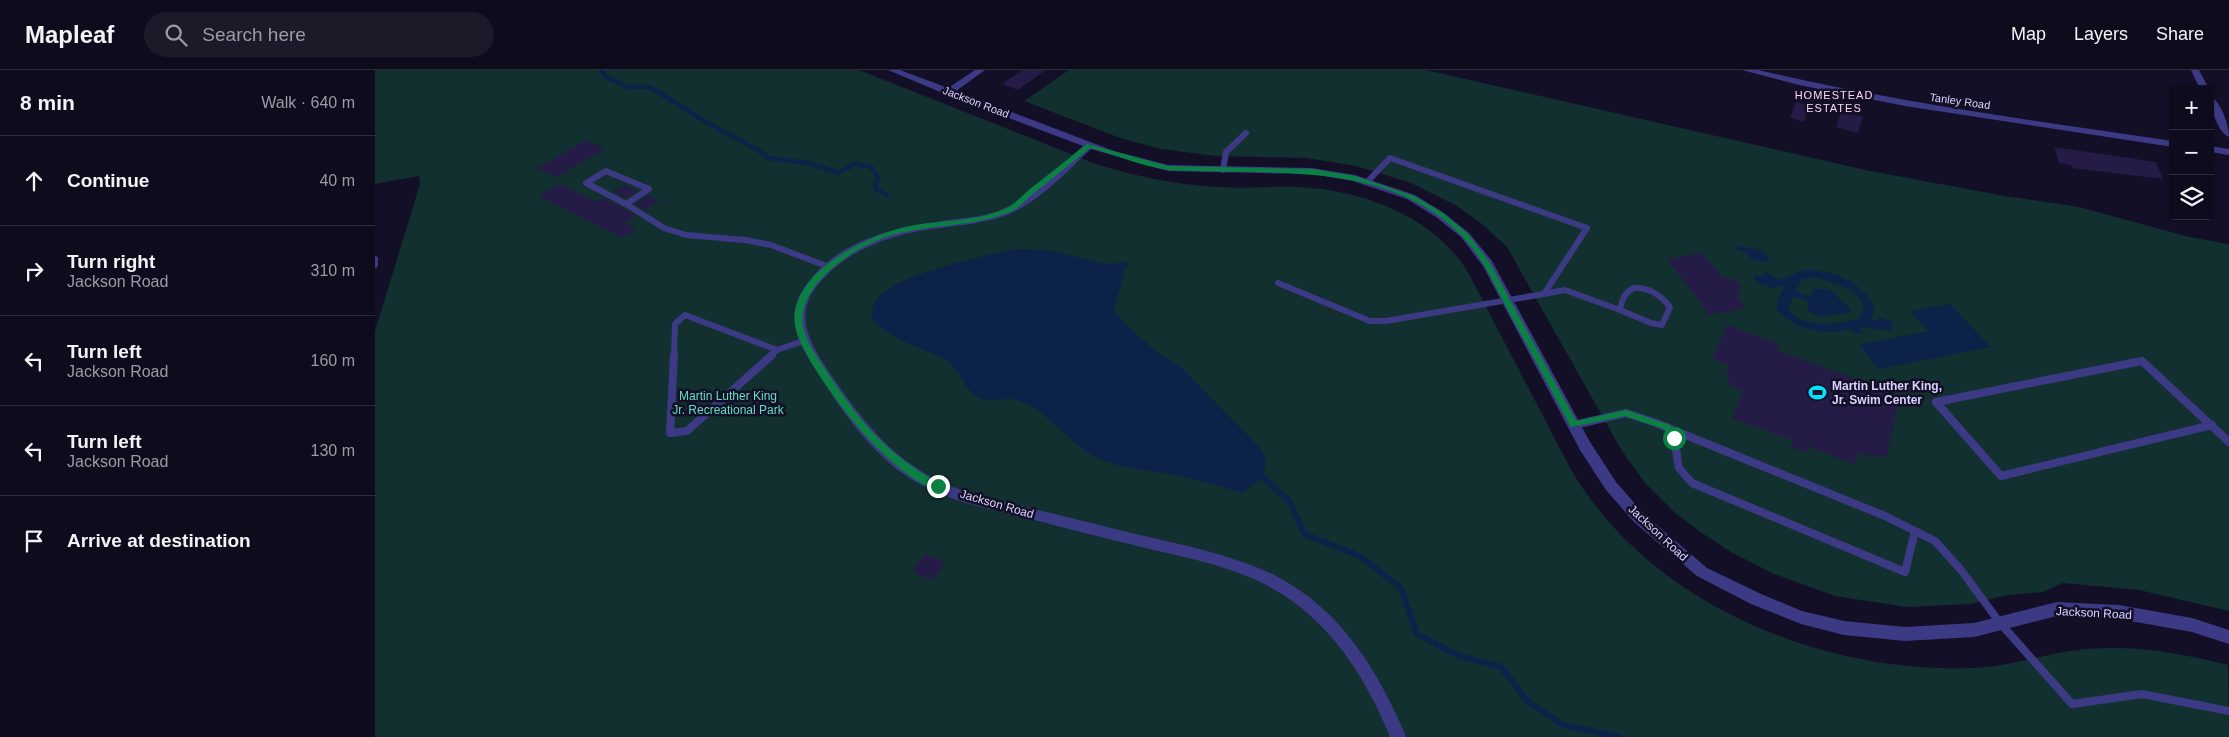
<!DOCTYPE html>
<meta charset="utf-8">
<style>
:root{--surface:#0e0b1c;--page:#1c1929;--text:#f1f3f6;--muted:#9b9ba3;--line:#2e2b3b}
body{margin:0;font-family:Helvetica,sans-serif;background:var(--page);color:var(--text)}
.controls{position:absolute;right:15px;top:15px;display:grid;overflow:hidden;border-radius:5px;box-shadow:0 1px 4px #0004}
.controls button{width:45px;height:45px;display:grid;place-items:center;padding:0;border:0;border-bottom:1px solid var(--line);background:var(--surface);color:var(--text);font:25px sans-serif}
.stop{position:absolute;width:15px;height:15px;margin:-11px;border:4px solid #0b8043;border-radius:50%;background:#fff}
.stop.end{background:#0b8043;border-color:#fff;box-shadow:0 1px 5px #0008}
.list{margin:0;padding:0;list-style:none}
h2{display:flex;justify-content:space-between;align-items:center;height:65px;margin:0;padding:0 20px;font-size:21px}
h2 small{font-size:16px;font-weight:400;color:var(--muted)}
.list li{display:grid;grid-template-columns:32px 1fr auto;gap:15px;align-items:center;box-sizing:border-box;height:90px;padding:0 20px;border-top:1px solid var(--line)}
.list b{display:block;font-size:19px;white-space:nowrap}
.list p{margin:0;font-size:16px;white-space:nowrap;color:var(--muted)}
.list em{font-size:16px;font-style:normal;color:var(--muted)}
.icon{flex:none;width:28px;height:28px;fill:none;stroke:currentColor;stroke-width:2;stroke-linecap:round;stroke-linejoin:round}
.map{position:relative;flex:none;width:1854px;height:667px;overflow:hidden}
header{display:flex;align-items:center;gap:30px;box-sizing:border-box;height:70px;padding:0 25px;background:var(--surface);border-bottom:1px solid var(--line)}
header strong{font-size:24px}
nav{display:flex;gap:28px;margin-inline-start:auto;font-size:18px}
.search{width:350px;height:45px;background:var(--page);display:flex;align-items:center;gap:12px;box-sizing:border-box;padding:0 18px;border-radius:28px;color:var(--muted);font-size:19px}
main{display:flex}
aside{flex:1;background:var(--surface)}
.map>svg:first-child{display:block}
.green{fill:#12302f}
.water{fill:#0c2248;fill-rule:evenodd}
.lines{fill:none;stroke-linecap:round;stroke-linejoin:round}
.stream-far1{stroke:#0c2248;stroke-width:4.5}
.stream{stroke:#0c2248;stroke-width:6}
.building{fill:#241b47}
.service-far1{stroke:#3d3a85;stroke-width:6}
.service{stroke:#3d3a85;stroke-width:8}
.minor{fill:#3d3a85;fill-rule:evenodd}
.route{fill:#0b8043}
.labels{text-anchor:middle;stroke-width:5;stroke-linejoin:round;paint-order:stroke}
.far-neighbourhood-label{font-size:11px;letter-spacing:1px;fill:#ffd6f0;stroke:#130f26}
.far-street-label{font-size:11px;fill:#d9d4ff;stroke:#130f26}
.poi-label{font-size:12px;font-weight:bold;fill:#d9d4ff;stroke:#130f26;text-anchor:start}
.park-label{font-size:12px;fill:#5fe0c0;stroke:#130f26}
.street-label{font-size:12px;fill:#d9d4ff;stroke:#130f26}
</style>
<header>
<strong>Mapleaf</strong>
<div class="search"><svg class="icon" aria-label="search" viewBox="0 0 24 24"><circle cx="10" cy="10" r="6"/><path d="M15 15l6 6"/></svg>Search here</div>
<nav><a>Map</a><a>Layers</a><a>Share</a></nav>
</header>
<main>
<aside>
<h2>8 min<small>Walk · 640 m</small></h2>
<ul class="list">
<li><svg class="icon" aria-label="ahead" viewBox="0 0 24 24"><path d="M12 20V5M6 11l6-6 6 6"/></svg><div><b>Continue</b></div><em>40 m</em></li>
<li><svg class="icon" aria-label="right" viewBox="0 0 24 24"><path d="M7 20v-9h11M14 6l5 5-5 5"/></svg><div><b>Turn right</b><p>Jackson Road</p></div><em>310 m</em></li>
<li><svg class="icon" aria-label="left" viewBox="0 0 24 24"><path d="M17 20v-9H6M10 6l-5 5 5 5"/></svg><div><b>Turn left</b><p>Jackson Road</p></div><em>160 m</em></li>
<li><svg class="icon" aria-label="left" viewBox="0 0 24 24"><path d="M17 20v-9H6M10 6l-5 5 5 5"/></svg><div><b>Turn left</b><p>Jackson Road</p></div><em>130 m</em></li>
<li><svg class="icon" aria-label="arrive" viewBox="0 0 24 24"><path d="M6 21V4h12l-3 4 3 4H6"/></svg><div><b>Arrive at destination</b></div></li>
</ul>
</aside>
<div class="map">
<svg width="1854" height="667" viewBox="0 0 1854 667">
<rect width="100%" height="100%" fill="#130f26"/>
<!-- green -->
<g class="green">
<path d="M 0,0 L 484,0 L 721,94 C 760,106 801,115 843,117 C 870,119 896,116 923,117 C 987,120 1057,145 1093,202 L 1195,398 C 1273,533 1444,603 1596,598 C 1630,597 1662,586 1696,581 C 1749,573 1802,582 1853,595 L 1854,667 L 0,667 L 0,261 L 45,114 L 44,106 L 0,114 Z"/>
<polygon points="694,0 1051,0 1495,101 1630,126 1704,137 1814,167 1854,174 1854,541 1764,520 1688,513 1668,522 1632,525 1596,534 1531,537 1460,526 1397,503 1356,482 1324,461 1298,441 1270,413 1247,381 1132,177 1107,154 1082,136 1036,113 981,96 931,88 841,86 786,79 745,68 649,31"/>
</g>
<!-- water -->
<g class="water">
<polygon points="1362,176 1387,180 1394,189 1390,192 1377,190 1373,184 1360,178"/>
<path d="M 640,179 L 673,180 L 726,193 L 739,194 L 752,191 L 753,195 L 749,200 C 750,214 740,225 739,240 L 750,254 L 784,284 L 806,297 L 884,377 L 891,390 L 888,407 L 868,422 C 844,417 822,409 798,405 C 772,400 745,399 721,387 C 693,372 674,342 645,331 C 632,326 615,333 604,328 C 590,321 586,300 572,291 C 547,276 517,272 497,249 C 497,242 497,236 501,230 C 518,205 609,186 640,179 Z"/>
<path d="M 1429,200 C 1458,199 1485,211 1499,236 L 1496,250 L 1502,251 L 1504,247 L 1519,252 L 1516,260 C 1505,262 1494,255 1485,258 L 1487,262 L 1483,264 L 1474,259 C 1450,267 1419,259 1402,240 L 1402,232 L 1409,217 L 1405,215 L 1401,219 L 1386,214 L 1378,208 L 1379,205 L 1387,206 L 1391,202 C 1409,215 1412,205 1429,200 ZM 1440,207 L 1478,220 L 1489,234 L 1485,249 C 1462,253 1429,261 1413,239 L 1418,227 L 1432,230 L 1434,242 L 1446,247 L 1476,242 L 1475,237 L 1469,234 L 1457,220 L 1439,219 L 1436,221 L 1437,225 L 1434,226 L 1421,221 L 1427,209 Z"/>
<polygon points="1575,234 1616,277 1504,299 1484,275 1553,261 1535,241"/>
</g>
<g class="lines">
<!-- stream-far1 -->
<polyline class="stream-far1" points="226,0 231,7 253,17 275,17 326,49 383,80 393,88 433,93 463,103 480,94 496,97 503,107 500,119 512,125"/>
<!-- stream -->
<polyline class="stream" points="888,407 915,432 929,464 985,486 1026,518 1042,564 1084,586 1126,597 1154,633 1188,655 1245,667"/>
</g>
<!-- building -->
<g class="building">
<polygon points="647,0 671,0 643,20 627,14"/>
<polygon points="1421,32 1434,36 1429,52 1415,48"/>
<polygon points="1466,42 1488,47 1483,63 1461,57"/>
<polygon points="211,70 230,79 182,107 163,98"/>
<polygon points="1679,77 1781,92 1788,109 1697,98 1696,95 1684,93"/>
<polygon points="184,114 221,132 228,128 248,138 261,146 249,153 261,160 248,168 164,126"/>
<polygon points="249,115 262,121 251,128 238,122"/>
<polygon points="273,125 285,131 270,140 260,134"/>
<polygon points="1326,183 1346,206 1367,214 1362,227 1371,238 1335,245 1292,189"/>
<polygon points="1352,255 1404,274 1402,280 1525,326 1511,388 1500,384 1499,388 1484,382 1479,394 1433,376 1432,383 1416,377 1418,370 1357,349 1368,321 1352,314 1356,304 1351,302 1353,295 1337,289"/>
<polygon points="550,484 570,492 558,510 537,502"/>
</g>
<g class="lines">
<!-- service-far1 -->
<g class="service-far1">
<polyline points="848,100 851,82 871,63"/>
<polygon points="231,101 274,119 251,134 211,113"/>
<polyline points="251,134 289,158 311,165 370,170 396,175 454,197"/>
<polyline points="0,189 0,195"/>
<polyline points="903,213 995,251 1011,251 1169,224 1212,158 1015,88 992,112"/>
<path d="M 1258,218 C 1274,217 1285,224 1295,237 L 1287,255 L 1276,253 L 1245,240 C 1247,229 1249,224 1258,218 Z"/>
<polyline points="1169,224 1190,220 1245,240"/>
<polyline points="402,280 428,271"/>
<polyline points="299,286 300,254 310,245 402,280"/>
<polyline points="395,286 402,280"/>
</g>
<!-- service -->
<g class="service">
<polyline points="299,285 295,363 312,361 397,285"/>
<polyline points="1561,332 1767,291 1854,372"/>
<polyline points="1561,332 1626,406 1837,355"/>
<polyline points="1199,355 1251,343 1281,353 1510,446 1560,471 1586,500 1625,553 1697,634 1767,624 1854,641"/>
<polyline points="1292,357 1299,368 1304,398 1317,413 1530,502 1540,461"/>
</g>
<!-- minor -->
<g class="minor">
<path d="M 513,0 L 525,0 L 573,18 L 600,0 L 610,0 L 581,21 L 739,81 L 793,95 L 937,98 L 980,105 L 1040,125 L 1069,143 L 1094,163 L 1117,191 L 1215,372 L 1241,412 L 1269,444 L 1332,498 L 1386,524 L 1427,541 L 1469,551 L 1530,557 L 1599,553 L 1682,532 L 1744,535 L 1817,548 L 1854,560 L 1854,574 L 1817,562 L 1744,549 L 1682,546 L 1599,567 L 1530,571 L 1469,565 L 1426,554 L 1376,534 L 1322,506 L 1259,452 L 1231,420 L 1205,380 L 1108,196 L 1086,167 L 1061,147 L 1032,129 L 978,111 L 937,104 L 793,101 L 716,79 C 691,102 664,132 632,145 C 610,153 587,155 565,158 C 522,163 478,176 448,209 C 419,239 430,265 450,296 C 475,333 502,372 540,397 C 571,419 609,427 646,436 C 690,446 734,458 778,468 C 820,478 864,487 903,507 C 967,541 1004,602 1031,667 L 1015,667 C 990,605 953,548 893,516 C 858,497 817,489 779,480 C 737,470 694,459 652,448 C 610,438 566,430 530,405 C 491,378 464,336 439,297 C 417,263 409,238 439,205 C 471,169 521,157 567,151 C 585,148 605,148 623,141 C 655,129 682,98 708,76 L 570,24 Z"/>
<path d="M 1367,0 L 1383,0 C 1520,32 1659,51 1798,71 L 1798,77 L 1530,36 L 1424,15 Z"/>
<polygon points="1816,0 1824,0 1834,19 1825,19"/>
<path d="M 1835,26 C 1846,31 1854,56 1854,67 C 1843,63 1835,37 1835,26 Z"/>
<polygon points="1835,76 1854,79 1854,85 1835,82"/>
</g>
</g>
<!-- route -->
<path class="route" d="M 712,74 L 793,96 L 937,99 L 980,106 L 1039,126 L 1068,143 L 1093,164 L 1115,193 L 1201,351 L 1251,340 L 1295,355 L 1303,368 L 1302,370 L 1296,370 L 1289,359 L 1250,346 L 1196,357 C 1176,320 1156,282 1135,244 C 1121,218 1109,189 1088,167 C 1014,88 892,106 795,100 C 772,98 738,84 715,78 C 696,93 678,108 659,123 C 652,129 644,138 635,142 C 597,157 556,154 517,165 C 483,174 421,214 428,256 C 431,273 442,287 452,302 C 485,352 513,386 566,414 L 566,419 C 548,423 503,380 491,366 C 471,344 424,283 420,255 C 413,203 494,164 535,156 C 566,150 602,152 632,138 C 640,134 648,125 655,119 C 674,104 693,89 712,74 Z"/>
<!-- icons -->
<defs>
<symbol id="stadium-bare" viewBox="-9 -9 18 18"><path d="M0-5a6.5 5 0 1 0 0 10a6.5 5 0 1 0 0-10ZM-3.5-1.8h7v3.6h-7Z" fill="#00e5ff" stroke="#130f26" stroke-width="2.5" paint-order="stroke"/></symbol>
</defs>
<g fill-rule="evenodd">
<use href="#stadium-bare" x="1430" y="310" width="25" height="25"/>
</g>
<g class="labels">
<!-- far-neighbourhood labels -->
<g class="far-neighbourhood-label">
<text x="1459" y="29">HOMESTEAD<tspan x="1459" dy="13">ESTATES</tspan></text>
</g>
<!-- far-street labels -->
<g class="far-street-label">
<text transform="translate(1585 31) rotate(8)" y="4">Tanley Road</text>
<text transform="translate(601 32) rotate(21)" y="4">Jackson Road</text>
</g>
<!-- poi labels -->
<g class="poi-label">
<text x="1457" y="320">Martin Luther King,<tspan x="1457" dy="14">Jr. Swim Center</tspan></text>
</g>
<!-- park labels -->
<g class="park-label">
<text x="353" y="330">Martin Luther King<tspan x="353" dy="14">Jr. Recreational Park</tspan></text>
</g>
<!-- street labels -->
<g class="street-label">
<text transform="translate(622 434) rotate(16)" y="4">Jackson Road</text>
<text transform="translate(1283 463) rotate(43)" y="4">Jackson Road</text>
<text transform="translate(1719 543) rotate(3)" y="4">Jackson Road</text>
</g>
</g>
</svg>
<div class="controls">
<button>+</button>
<button>−</button>
<button><svg class="icon" aria-label="layers" viewBox="0 0 24 24"><path d="M12 4l9 5-9 5-9-5zM3 14l9 5 9-5"/></svg></button>
</div>
<div class="stop" style="left:1299px;top:368px"></div>
<div class="stop end" style="left:563px;top:416px"></div>
</div>
</main>
